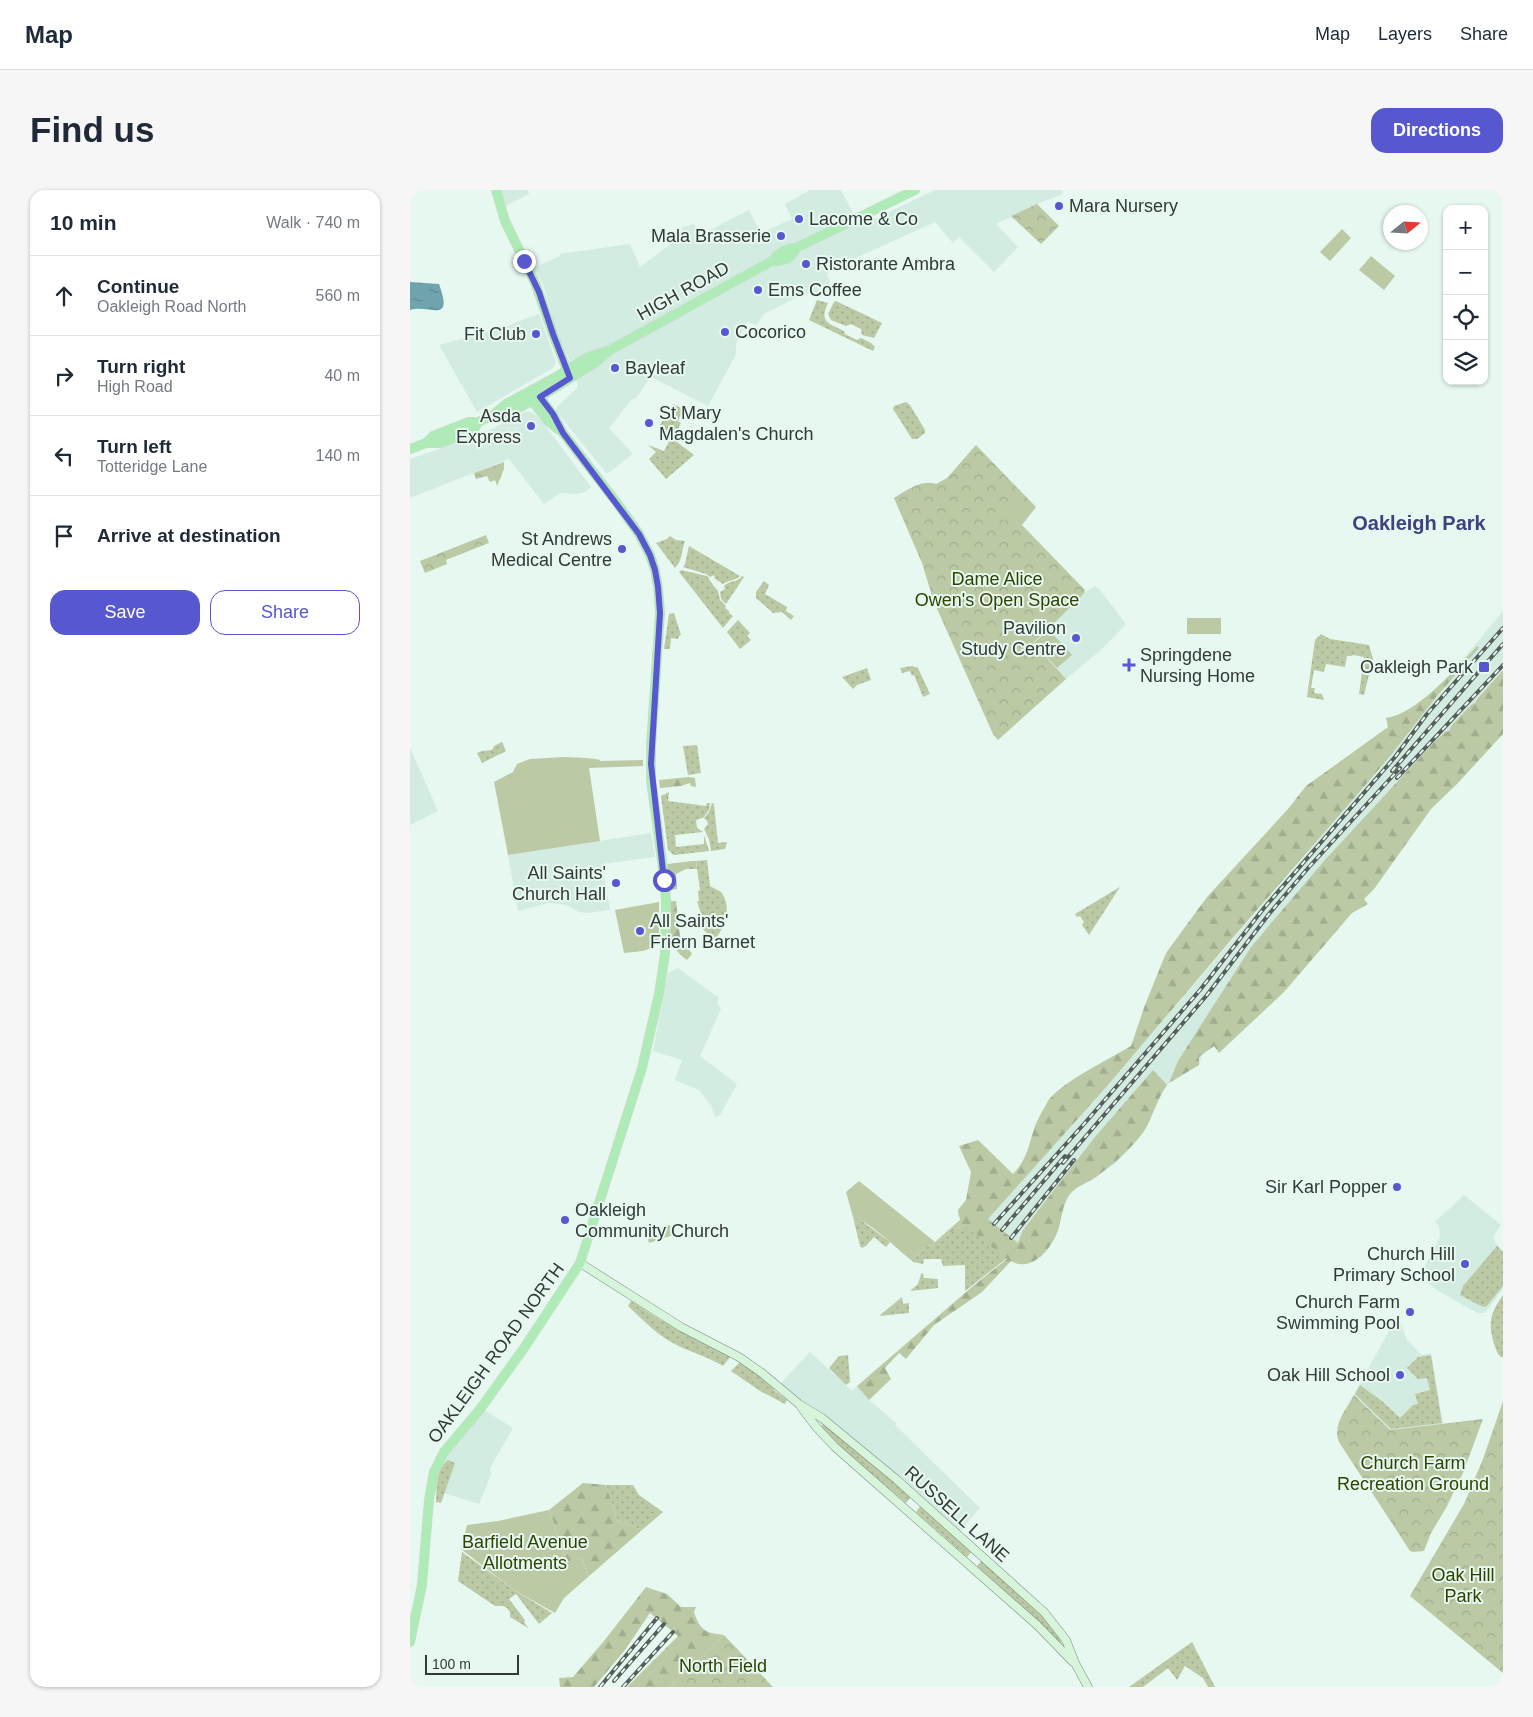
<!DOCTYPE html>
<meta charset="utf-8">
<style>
:root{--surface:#fff;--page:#f6f6f7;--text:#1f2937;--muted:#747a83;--line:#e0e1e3;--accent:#5758cf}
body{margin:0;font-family:Helvetica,sans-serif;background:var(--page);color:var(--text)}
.controls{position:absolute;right:15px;top:15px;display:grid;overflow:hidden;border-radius:10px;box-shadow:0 1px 4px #0004}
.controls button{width:45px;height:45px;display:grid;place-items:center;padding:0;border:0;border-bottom:1px solid var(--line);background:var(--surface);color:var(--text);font:25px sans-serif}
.compass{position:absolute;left:973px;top:15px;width:45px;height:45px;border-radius:50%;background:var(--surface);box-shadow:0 1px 4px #0004;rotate:72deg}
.scale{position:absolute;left:15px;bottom:12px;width:94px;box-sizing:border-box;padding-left:5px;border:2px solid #323936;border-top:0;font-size:14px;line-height:18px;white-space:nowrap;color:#323936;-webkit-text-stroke:4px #e6f8f0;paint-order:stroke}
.stop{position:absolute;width:15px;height:15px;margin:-11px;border:4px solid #5758cf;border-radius:50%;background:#fff}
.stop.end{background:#5758cf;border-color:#fff;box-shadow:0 1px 5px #0008}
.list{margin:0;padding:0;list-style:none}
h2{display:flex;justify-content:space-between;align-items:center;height:65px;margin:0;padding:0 20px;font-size:21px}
h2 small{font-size:16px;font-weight:400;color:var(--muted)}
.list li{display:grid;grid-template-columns:32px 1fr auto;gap:15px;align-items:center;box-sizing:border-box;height:80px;padding:0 20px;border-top:1px solid var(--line)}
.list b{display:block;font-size:19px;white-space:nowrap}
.list p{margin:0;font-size:16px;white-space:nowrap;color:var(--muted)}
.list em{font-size:16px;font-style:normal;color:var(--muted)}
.actions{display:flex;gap:10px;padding:15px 20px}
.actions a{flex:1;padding:11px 0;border:1px solid var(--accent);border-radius:15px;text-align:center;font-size:18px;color:var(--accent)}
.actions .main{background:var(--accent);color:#fff}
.icon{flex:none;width:28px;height:28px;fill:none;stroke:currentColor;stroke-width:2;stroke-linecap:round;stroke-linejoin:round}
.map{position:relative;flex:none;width:1093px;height:1497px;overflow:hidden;border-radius:15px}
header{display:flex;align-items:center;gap:30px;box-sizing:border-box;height:70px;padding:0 25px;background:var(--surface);border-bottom:1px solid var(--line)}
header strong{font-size:24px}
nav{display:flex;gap:28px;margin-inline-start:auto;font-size:18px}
.intro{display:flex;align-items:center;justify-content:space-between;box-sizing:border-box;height:120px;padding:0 30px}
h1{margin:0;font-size:35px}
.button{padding:12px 22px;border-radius:15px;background:var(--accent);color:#fff;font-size:18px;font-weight:700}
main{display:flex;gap:30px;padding:0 30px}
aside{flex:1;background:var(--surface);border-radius:15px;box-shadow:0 1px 4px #0004}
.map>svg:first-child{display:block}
.built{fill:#d3ece2}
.grass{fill:url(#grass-dots)}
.forest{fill:url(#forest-firs)}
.park{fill:url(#park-crowns)}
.garden{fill:#bbc9a5}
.water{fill:url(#water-ripples)}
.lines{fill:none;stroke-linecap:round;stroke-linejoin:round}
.secondary-casing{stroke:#7a8a84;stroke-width:9}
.primary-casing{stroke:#d6d7d7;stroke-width:10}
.secondary{stroke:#d6f5da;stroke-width:8}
.primary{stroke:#aeebb6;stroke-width:9}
.rail-casing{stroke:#555e5a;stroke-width:4}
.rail{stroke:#e6f8f0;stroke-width:2;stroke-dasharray:5.5;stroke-linecap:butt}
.route{stroke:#5758cf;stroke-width:6}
.poi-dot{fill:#5758cf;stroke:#e6f8f0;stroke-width:2}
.labels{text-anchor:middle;stroke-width:4;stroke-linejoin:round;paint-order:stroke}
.poi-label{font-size:18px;fill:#323936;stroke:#e6f8f0;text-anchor:end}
.street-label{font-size:18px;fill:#323936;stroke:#e6f8f0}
.park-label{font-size:18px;fill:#304200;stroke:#e6f8f0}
.quarter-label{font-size:20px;font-weight:bold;fill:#3e427e;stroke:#e6f8f0}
</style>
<header>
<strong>Map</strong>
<nav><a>Map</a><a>Layers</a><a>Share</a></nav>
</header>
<div class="intro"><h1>Find us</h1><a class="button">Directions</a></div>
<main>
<aside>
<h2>10 min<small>Walk · 740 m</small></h2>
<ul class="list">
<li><svg class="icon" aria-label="ahead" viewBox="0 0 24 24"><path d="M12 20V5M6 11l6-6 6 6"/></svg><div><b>Continue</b><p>Oakleigh Road North</p></div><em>560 m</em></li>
<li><svg class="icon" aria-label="right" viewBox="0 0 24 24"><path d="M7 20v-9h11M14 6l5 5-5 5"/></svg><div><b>Turn right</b><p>High Road</p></div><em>40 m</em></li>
<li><svg class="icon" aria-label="left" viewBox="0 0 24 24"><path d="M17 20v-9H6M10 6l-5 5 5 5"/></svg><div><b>Turn left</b><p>Totteridge Lane</p></div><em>140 m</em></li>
<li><svg class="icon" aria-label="arrive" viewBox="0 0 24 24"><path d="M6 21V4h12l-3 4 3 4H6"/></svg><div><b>Arrive at destination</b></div></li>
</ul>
<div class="actions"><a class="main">Save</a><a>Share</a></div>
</aside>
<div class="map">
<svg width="1093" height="1497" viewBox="0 0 1093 1497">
<defs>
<pattern id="grass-dots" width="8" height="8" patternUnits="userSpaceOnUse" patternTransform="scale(1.25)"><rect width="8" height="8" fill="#bbc9a5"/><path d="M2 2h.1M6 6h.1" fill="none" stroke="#a1ad8f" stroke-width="1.8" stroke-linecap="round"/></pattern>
<pattern id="forest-firs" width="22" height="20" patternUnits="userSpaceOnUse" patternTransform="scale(1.25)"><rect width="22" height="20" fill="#bbc9a5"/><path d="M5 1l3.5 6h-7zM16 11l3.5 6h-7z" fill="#a1ad8f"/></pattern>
<pattern id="park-crowns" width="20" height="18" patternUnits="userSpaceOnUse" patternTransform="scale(1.25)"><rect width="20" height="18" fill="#bbc9a5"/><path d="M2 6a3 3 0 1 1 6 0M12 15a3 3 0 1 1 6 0" fill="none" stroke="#a1ad8f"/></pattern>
<pattern id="water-ripples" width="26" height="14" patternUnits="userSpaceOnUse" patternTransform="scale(1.25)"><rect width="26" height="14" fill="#6fa4af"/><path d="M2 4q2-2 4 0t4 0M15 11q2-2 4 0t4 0" fill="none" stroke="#5c878f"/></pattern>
</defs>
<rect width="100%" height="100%" fill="#e6f8f0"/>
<!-- built -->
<g class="built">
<polygon points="86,0 118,0 119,4 90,19"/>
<polygon points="400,0 431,0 450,36 525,0 652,0 653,2 651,5 632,12 586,34 608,57 584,82 549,47 543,53 525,32 437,72 428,69 417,84 420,92 410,106 400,103 393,104 354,124 347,135 337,132 326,154 326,164 324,168 298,216 241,187 226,208 222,209 199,238 223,264 197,284 146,221 146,218 168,197 165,183 145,137 133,94 123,78 150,66 149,64 220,54 230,77 274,44 271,38 284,34 289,44 302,39 339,20 351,43 382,29 375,14"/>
<polygon points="129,124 146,172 143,178 67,222 29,155 99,136 106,132"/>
<polygon points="119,221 123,223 132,231 181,297 175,302 167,304 150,303 134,314 99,269 0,308 0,269 70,245 114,222"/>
<polygon points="685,396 690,400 716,434 691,460 656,489 622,453 674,403"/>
<polygon points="1093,421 1093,480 1067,508 1065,514 1062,514 1041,536 1039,541 1035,542 1025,551 967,616 939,644 841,757 809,808 789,875 759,893 749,906 736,938 717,961 706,973 684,988 666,998 659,1005 655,1015 646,1045 637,1059 631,1065 618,1074 607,1074 597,1068 548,1026 548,1020 551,1016 603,984 611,975 618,962 625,937 639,910 650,899 679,881 722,867 982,564 1027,506 1069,458 1067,456 1043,481"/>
<polygon points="0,558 28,621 0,635"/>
<polygon points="241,643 245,667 192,674 200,720 177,723 169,722 156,715 139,713 108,721 98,665"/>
<polygon points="268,778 309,808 307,813 311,819 290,866 327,894 310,925 305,927 301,915 289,900 265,890 272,870 243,861 258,783"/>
<polygon points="1054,1005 1091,1035 1084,1045 1085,1052 1093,1061 1093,1099 1075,1123 1068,1123 1051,1114 1027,1100 1009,1087 1030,1047 1029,1036 1025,1032"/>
<polygon points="988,1124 997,1151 998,1150 1011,1165 1021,1163 1033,1234 980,1240 944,1205"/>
<polygon points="400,1162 442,1201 447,1196 459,1210 486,1233 485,1235 570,1318 548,1343 369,1195"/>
<polygon points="71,1218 103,1238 80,1278 81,1285 69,1314 21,1299 24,1282"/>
</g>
<!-- grass -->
<g class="grass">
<path d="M 407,110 L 418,113 C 409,132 418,133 434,141 L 435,144 L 447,150 L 451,148 L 461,153 L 465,157 L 463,161 L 399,130 Z"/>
<polygon points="426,111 472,133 464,148 452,145 451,139 441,134 436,136 421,130 418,124 424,112"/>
<polygon points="496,212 500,215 515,240 515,243 507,249 502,249 483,219 484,216"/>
<polygon points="263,214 273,219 268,231 271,233 263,249 284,265 256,289 239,269 246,262 238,255 254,261 262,246 250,239 251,237 250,235"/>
<path d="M 260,346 L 266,350 L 275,351 C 271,361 273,370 265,378 L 246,353 L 257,349 Z"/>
<path d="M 279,356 L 330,386 C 325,391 318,390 313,394 L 305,389 L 304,385 L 300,387 L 296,384 L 273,377 L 275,374 Z"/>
<polygon points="271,380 297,386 303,395 308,401 310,410 316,416 315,418 319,421 319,423 323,426 313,438 269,382"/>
<path d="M 332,386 L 334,387 L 316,414 L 311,409 L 310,402 L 315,399 L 314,396 C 319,390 327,393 332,386 Z"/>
<polygon points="354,391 359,395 355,404 377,417 376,421 384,426 381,430 372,422 363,423 346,408 346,402"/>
<polygon points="264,423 271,445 269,446 268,449 261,448 260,459 254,459 259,424"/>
<polygon points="328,430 340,443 337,446 341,450 330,459 317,442"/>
<polygon points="911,444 920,449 959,455 963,469 954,505 949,504 954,467 943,465 942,466 937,466 935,477 916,474 914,482 904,480 901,498 905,498 904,503 912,504 914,510 897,507 905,450"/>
<polygon points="502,476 508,478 520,504 513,507 504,485 502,486 500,481 492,483 490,478"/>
<polygon points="457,478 461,490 447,495 443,499 432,487"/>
<polygon points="92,552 96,561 72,573 67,563 72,561 82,560 84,556"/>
<polygon points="287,555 291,583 278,585 273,556"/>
<polygon points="259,602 258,611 296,616 297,613 300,613 299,620 293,628 288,629 286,631 287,638 293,642 265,645 266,657 294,654 294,645 299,661 264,665 258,660 251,606"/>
<polygon points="302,613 304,614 308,653 317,652 315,659 301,661 299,649 294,639 298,634 297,631 294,628 299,622"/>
<path d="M 297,670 L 300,696 C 303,698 308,700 311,702 C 323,717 314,739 304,751 L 293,739 L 288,725 L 291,724 L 287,711 L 289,711 L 288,701 L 290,700 L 286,671 Z"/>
<polygon points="710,697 679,745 672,735 674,732 670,726 667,727 665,724"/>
<polygon points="443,1027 448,1028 480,1052 476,1057 464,1047 456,1056 452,1058 450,1056"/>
<polygon points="260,1035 263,1045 239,1053 236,1043"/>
<polygon points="554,1035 597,1068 555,1101 555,1075 533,1076 531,1069 514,1069 513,1074 503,1072 501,1070 519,1055 522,1057 525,1052"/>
<path d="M 1087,1056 L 1093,1062 L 1093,1096 L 1076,1117 C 1070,1117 1057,1108 1050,1105 L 1053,1096 Z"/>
<polygon points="513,1083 514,1088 528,1089 528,1098 500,1101 508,1094 511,1084"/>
<path d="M 1093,1105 L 1093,1167 L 1091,1167 C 1087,1164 1086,1159 1084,1154 C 1078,1133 1080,1123 1093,1105 Z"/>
<polygon points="492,1107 493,1114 499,1113 499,1123 469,1126"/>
<path d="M 221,1111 L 249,1129 L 321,1166 L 313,1176 C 297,1166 279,1162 263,1153 C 247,1145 231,1128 218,1116 Z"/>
<polygon points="438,1165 440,1192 436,1195 419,1178 429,1166"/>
<polygon points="1021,1165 1032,1233 981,1239 945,1204 950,1195 973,1212 990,1228 1003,1215 1008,1214 1005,1204 1020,1200 1017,1188 1008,1189 997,1178 1008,1167"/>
<polygon points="330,1172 365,1198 364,1200 377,1210 375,1214 350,1201 321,1181"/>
<polygon points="415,1232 502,1306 496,1313 423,1250 411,1236"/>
<path d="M 38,1270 L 45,1273 L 31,1313 L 26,1312 C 27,1299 26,1279 38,1270 Z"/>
<polygon points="196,1295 223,1295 229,1305 253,1322 232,1340 207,1330"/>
<polygon points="512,1314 563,1360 557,1367 506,1322"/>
<polygon points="52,1362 104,1400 142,1423 129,1434 106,1404 99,1409 115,1430 114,1432 118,1438 100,1427 100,1422 97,1418 93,1416 85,1416 48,1391"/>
<polygon points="573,1369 631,1421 653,1450 650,1453 637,1439 567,1376"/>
<polygon points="782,1452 805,1497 798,1497 793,1488 775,1476 767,1490 758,1478 733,1497 719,1497"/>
</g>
<!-- forest -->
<g class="forest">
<path d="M 1067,456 L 1069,458 L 1027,506 L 982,564 L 940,613 L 827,743 L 698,895 L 578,1029 L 608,1053 L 613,1040 L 685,947 L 743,880 L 757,895 C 748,908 744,922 737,936 C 732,945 725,953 718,960 C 708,970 697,979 686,987 C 677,993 667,996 660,1004 C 651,1015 652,1031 647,1043 C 639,1062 621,1082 601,1071 L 572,1102 L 524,1135 L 496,1169 L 489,1163 L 475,1178 L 481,1189 L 459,1210 L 447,1196 L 563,1096 L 597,1069 L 554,1035 L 525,1052 L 550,1030 L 548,1020 L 556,1010 L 561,982 L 549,956 L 568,950 L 603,984 C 617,969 618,958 624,939 C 627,930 633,920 638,911 C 650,893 701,868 721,856 L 735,815 L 756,763 L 797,707 L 878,619 L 896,596 L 978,537 L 976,528 C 1007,524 1046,478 1067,456 Z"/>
<polygon points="1093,480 1093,544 1047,594 1021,619 964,699 954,709 958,714 942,723 874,802 809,863 804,856 789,867 789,875 759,893 768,871 841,757 914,671 1025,551 1035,542 1039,541 1041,536 1062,514 1065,513 1067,509"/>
<polygon points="279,587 285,588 286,597 281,596 280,593 271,596 250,598 249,590"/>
<polygon points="281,671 286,671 287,679 276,679 266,684 267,699 260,700 257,676 258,674"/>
<path d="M 262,711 L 266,711 L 270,746 L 282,764 L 277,770 C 256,756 260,735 259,712 Z"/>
<polygon points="173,1293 196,1295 207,1330 232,1340 178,1387 172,1368 157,1372 139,1320"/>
<path d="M 236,1397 L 257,1404 L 271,1417 L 286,1417 L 284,1422 C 290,1440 295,1443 314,1445 L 260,1497 L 217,1497 L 268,1446 L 240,1423 L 215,1460 L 184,1497 L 150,1497 L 149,1488 L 163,1487 L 194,1451 Z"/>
</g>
<!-- park -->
<g class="park">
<polygon points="627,14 649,36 631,54 601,26"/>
<path d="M 566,255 L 626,317 L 612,335 L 675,400 L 674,403 L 668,410 L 623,453 L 656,489 L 588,550 L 583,544 L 524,412 L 512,373 L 484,308 C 496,301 511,289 526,294 L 537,288 Z"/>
<polygon points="94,272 94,279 87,296 85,290 80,292 77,286 66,289 64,283"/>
<polygon points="76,345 79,353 36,370 37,374 15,383 10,371"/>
<path d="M 944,1205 L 980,1240 L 1073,1229 L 1053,1283 L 1036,1318 L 1021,1343 L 1014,1361 L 1003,1362 L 1000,1361 L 929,1252 C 922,1235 936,1220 944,1205 Z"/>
<polygon points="1093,1211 1093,1483 1000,1406 1054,1314 1073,1269"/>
<polygon points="314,1445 363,1497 260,1497"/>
</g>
<!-- garden -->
<g class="garden">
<polygon points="932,39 941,48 920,71 910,62"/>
<polygon points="961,66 985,86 974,100 949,80"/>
<polygon points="618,312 621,322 594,331 591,321"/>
<rect x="777" y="428" width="34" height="16"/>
<polygon points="639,440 662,465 647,478 624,453"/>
<path d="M 154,567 C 166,568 178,567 190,570 L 190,571 L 233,570 L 233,576 L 179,578 L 190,651 L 98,665 L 84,592 L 103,582 L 107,574 L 120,569 Z"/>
<path d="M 249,712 L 249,748 C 244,763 227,761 214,763 L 205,720 Z"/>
<path d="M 449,991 L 525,1052 L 522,1057 L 519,1055 L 501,1070 C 487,1059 458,1030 443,1027 L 436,1002 Z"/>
<polygon points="139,1320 157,1372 172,1368 178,1387 154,1408 145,1423 104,1400 51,1359 57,1335 88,1331"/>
</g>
<!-- water -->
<path class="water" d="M 0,92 L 29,94 C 44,135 20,114 0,120 Z"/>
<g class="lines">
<defs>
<g id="secondary">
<polyline points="170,1073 271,1137 329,1167 352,1183 389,1214 412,1228 486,1289 634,1422 656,1450 665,1473 678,1497"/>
<polyline points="391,1217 407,1238 425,1257 627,1435 663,1472"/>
</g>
<g id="primary">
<polyline points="86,0 95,31 126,95 143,144 158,183"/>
<path d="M 362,71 C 373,72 382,68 386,58"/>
<polyline points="119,207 138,231 149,240"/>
<path d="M 82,226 L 100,222 L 130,207 L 185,173 L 200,160 L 362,71 C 368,63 376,58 386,58 L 505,0"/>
<polyline points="16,253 23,246 59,232 68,232 82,226 96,214 146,187 176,168 197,161"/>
<polyline points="0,259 16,253 31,253 63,241 68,232"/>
<polyline points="0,1452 12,1395 19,1310 24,1282 34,1262 71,1218 114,1158 170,1073 232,878 249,804 255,764 256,710 252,671 241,590 241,555 250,423 248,397 245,380 240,365 229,344 207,313 153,243 143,225 124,199"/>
</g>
</defs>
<!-- secondary casing -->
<use href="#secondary" class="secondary-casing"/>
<!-- primary casing -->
<use href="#primary" class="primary-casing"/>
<!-- secondary -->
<use href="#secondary" class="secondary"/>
<!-- primary -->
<use href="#primary" class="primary"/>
<defs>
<g id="rail">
<polyline points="982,581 1093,454"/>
<polyline points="987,588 1093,475"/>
<polyline points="653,973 797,805 859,724 899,677 990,578"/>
<polyline points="584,1034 674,934 790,800 854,718 985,567 1017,524 1093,438"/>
<polyline points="592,1040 655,966"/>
<polyline points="601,1048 664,970"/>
<polyline points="204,1491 254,1434"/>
<polyline points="190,1497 247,1428"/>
<polyline points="213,1497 263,1442"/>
</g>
</defs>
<!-- rail casing -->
<use href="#rail" class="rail-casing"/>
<!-- rail -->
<use href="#rail" class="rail"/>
</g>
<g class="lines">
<!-- route -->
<polyline class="route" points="114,71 129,102 143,144 160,188 130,207 143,224 153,243 229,344 240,365 245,380 248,397 250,423 241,574 254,690"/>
</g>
<!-- markers -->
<g class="poi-dot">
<circle cx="649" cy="16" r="5"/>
<circle cx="389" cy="29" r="5"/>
<circle cx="371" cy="46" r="5"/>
<circle cx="396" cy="74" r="5"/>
<circle cx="348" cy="100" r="5"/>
<circle cx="315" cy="142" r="5"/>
<circle cx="126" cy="144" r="5"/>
<circle cx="205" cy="178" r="5"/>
<circle cx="239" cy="233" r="5"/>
<circle cx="121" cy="236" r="5"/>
<circle cx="212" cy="359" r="5"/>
<circle cx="666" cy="448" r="5"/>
<path d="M716.5 467.5h5v5h5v5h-5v5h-5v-5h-5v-5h5z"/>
<rect x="1068" y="471" width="12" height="12" rx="2.5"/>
<circle cx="206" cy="693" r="5"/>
<circle cx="230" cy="741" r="5"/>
<circle cx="987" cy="997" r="5"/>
<circle cx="155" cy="1030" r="5"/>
<circle cx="1055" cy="1074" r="5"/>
<circle cx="1000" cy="1122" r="5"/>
<circle cx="990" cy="1185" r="5"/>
</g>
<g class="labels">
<!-- poi labels -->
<g class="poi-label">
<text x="659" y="22" text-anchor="start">Mara Nursery</text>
<text x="399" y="35" text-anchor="start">Lacome &amp; Co</text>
<text x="361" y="52">Mala Brasserie</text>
<text x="406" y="80" text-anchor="start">Ristorante Ambra</text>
<text x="358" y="106" text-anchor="start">Ems Coffee</text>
<text x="325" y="148" text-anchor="start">Cocorico</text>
<text x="116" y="150">Fit Club</text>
<text x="215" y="184" text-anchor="start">Bayleaf</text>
<text x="249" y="229" text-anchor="start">St Mary<tspan x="249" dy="21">Magdalen's Church</tspan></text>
<text x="111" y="232">Asda<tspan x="111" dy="21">Express</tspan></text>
<text x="202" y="355">St Andrews<tspan x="202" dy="21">Medical Centre</tspan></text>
<text x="656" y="444">Pavilion<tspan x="656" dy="21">Study Centre</tspan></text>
<text x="730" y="471" text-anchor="start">Springdene<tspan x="730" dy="21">Nursing Home</tspan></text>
<text x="1063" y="483">Oakleigh Park</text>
<text x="196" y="689">All Saints'<tspan x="196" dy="21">Church Hall</tspan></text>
<text x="240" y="737" text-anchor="start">All Saints'<tspan x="240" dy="21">Friern Barnet</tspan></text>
<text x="977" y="1003">Sir Karl Popper</text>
<text x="165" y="1026" text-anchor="start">Oakleigh<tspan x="165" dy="21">Community Church</tspan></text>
<text x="1045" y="1070">Church Hill<tspan x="1045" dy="21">Primary School</tspan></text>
<text x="990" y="1118">Church Farm<tspan x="990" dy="21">Swimming Pool</tspan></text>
<text x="980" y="1191">Oak Hill School</text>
</g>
<!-- street labels -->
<g class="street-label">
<text transform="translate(273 101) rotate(-29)" y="6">HIGH ROAD</text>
<text transform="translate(86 1163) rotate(-54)" y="6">OAKLEIGH ROAD NORTH</text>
<text transform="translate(547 1324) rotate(42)" y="6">RUSSELL LANE</text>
</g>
<!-- park labels -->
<g class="park-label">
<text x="587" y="395">Dame Alice<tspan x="587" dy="21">Owen's Open Space</tspan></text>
<text x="1003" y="1279">Church Farm<tspan x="1003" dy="21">Recreation Ground</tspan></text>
<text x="115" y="1358">Barfield Avenue<tspan x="115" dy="21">Allotments</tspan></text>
<text x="1053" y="1391">Oak Hill<tspan x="1053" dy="21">Park</tspan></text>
<text x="313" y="1482">North Field</text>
</g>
<!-- quarter labels -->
<g class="quarter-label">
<text x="1009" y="340">Oakleigh Park</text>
</g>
</g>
</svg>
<div class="controls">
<button>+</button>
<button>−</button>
<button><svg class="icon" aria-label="locate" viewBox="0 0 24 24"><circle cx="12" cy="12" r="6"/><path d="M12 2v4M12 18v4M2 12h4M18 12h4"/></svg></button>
<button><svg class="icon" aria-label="layers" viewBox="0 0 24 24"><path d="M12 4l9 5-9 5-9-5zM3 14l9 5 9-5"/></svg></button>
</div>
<svg class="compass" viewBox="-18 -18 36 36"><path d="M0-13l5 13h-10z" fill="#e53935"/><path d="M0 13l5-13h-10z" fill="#747a83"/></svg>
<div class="scale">100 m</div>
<div class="stop" style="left:254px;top:690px"></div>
<div class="stop end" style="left:114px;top:71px"></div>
</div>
</main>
